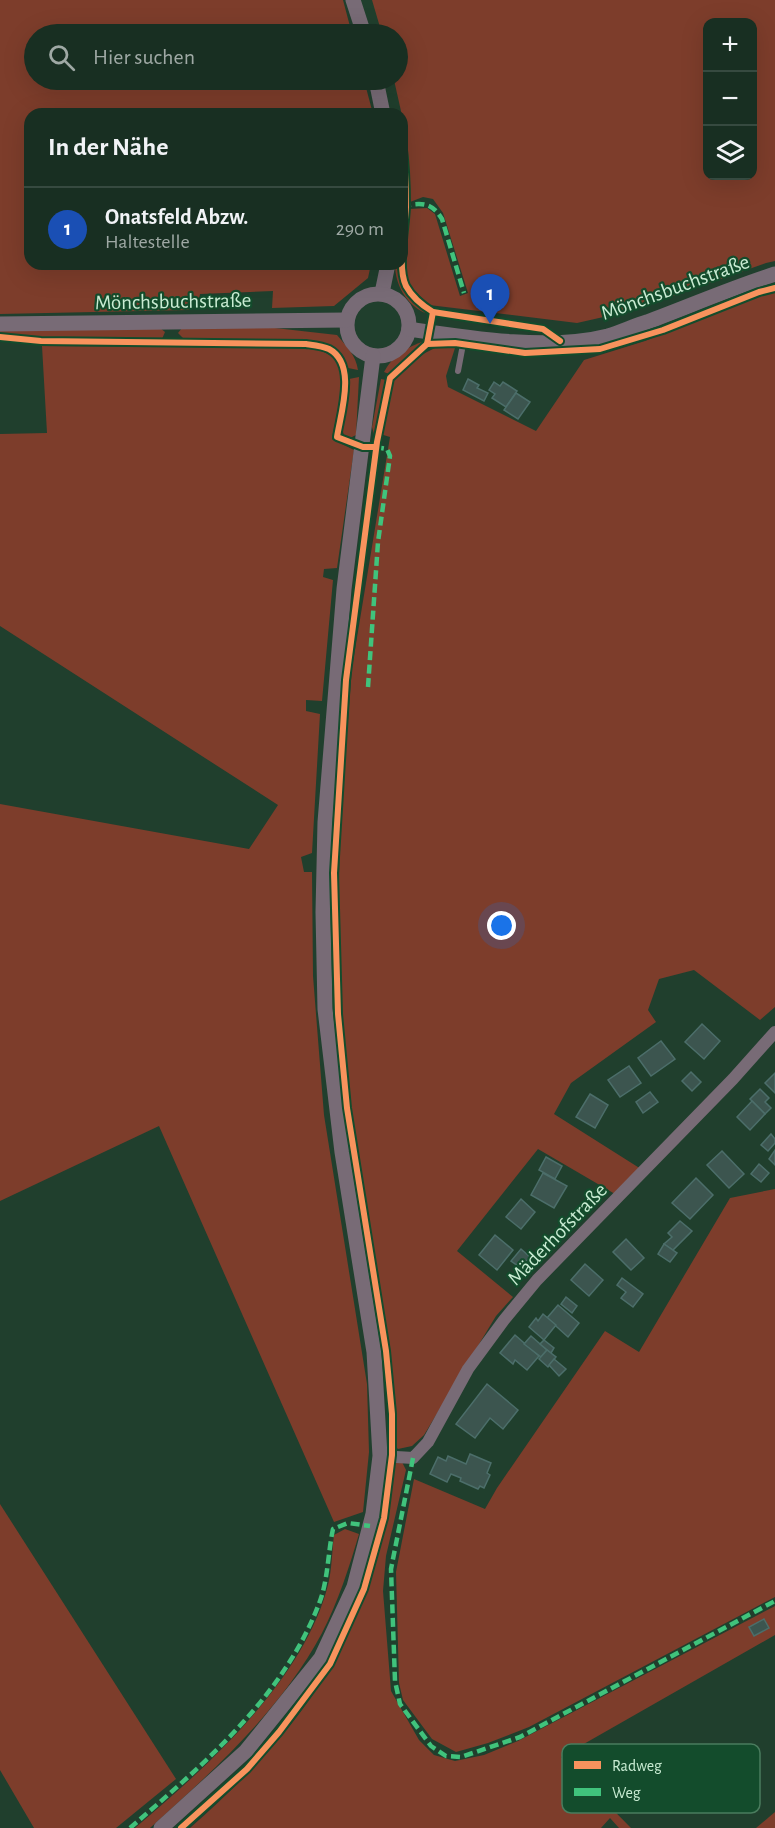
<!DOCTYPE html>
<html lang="de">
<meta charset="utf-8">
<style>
:root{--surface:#182f22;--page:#21372a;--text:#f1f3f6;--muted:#9fa9a5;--line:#364a40;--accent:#8eaf99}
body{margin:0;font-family:"Alegreya Sans",sans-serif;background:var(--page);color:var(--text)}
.controls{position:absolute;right:18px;top:18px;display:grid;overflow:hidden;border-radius:12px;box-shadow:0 6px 24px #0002}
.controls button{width:54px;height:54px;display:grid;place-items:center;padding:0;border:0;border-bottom:2px solid var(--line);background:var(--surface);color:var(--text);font:30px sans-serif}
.you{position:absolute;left:502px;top:926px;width:21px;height:21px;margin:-15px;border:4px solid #fff;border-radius:50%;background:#1a73e8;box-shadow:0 0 0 9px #1a73e833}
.badge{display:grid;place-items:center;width:39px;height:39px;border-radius:50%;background:var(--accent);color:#fff;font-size:20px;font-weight:700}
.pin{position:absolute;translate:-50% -50px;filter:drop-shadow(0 2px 3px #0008)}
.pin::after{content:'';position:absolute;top:32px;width:21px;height:18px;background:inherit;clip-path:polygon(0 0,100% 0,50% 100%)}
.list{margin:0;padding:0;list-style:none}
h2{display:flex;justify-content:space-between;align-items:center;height:78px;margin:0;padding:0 24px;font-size:26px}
h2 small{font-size:20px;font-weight:400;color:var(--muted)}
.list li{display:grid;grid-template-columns:39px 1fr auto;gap:18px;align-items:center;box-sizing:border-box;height:84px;padding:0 24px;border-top:2px solid var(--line)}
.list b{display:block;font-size:22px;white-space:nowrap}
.list p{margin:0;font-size:20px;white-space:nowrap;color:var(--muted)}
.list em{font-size:20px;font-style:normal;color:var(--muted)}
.icon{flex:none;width:33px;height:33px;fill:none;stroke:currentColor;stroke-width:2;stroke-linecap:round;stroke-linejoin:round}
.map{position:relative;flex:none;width:775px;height:1828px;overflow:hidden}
.search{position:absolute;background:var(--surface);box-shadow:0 6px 24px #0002;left:24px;top:24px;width:384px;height:66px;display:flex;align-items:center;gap:15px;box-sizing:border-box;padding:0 21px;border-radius:33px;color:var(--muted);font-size:22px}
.panel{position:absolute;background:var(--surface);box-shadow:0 6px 24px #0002;left:24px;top:108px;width:384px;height:162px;border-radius:18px}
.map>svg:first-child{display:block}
.green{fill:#7d3d2b;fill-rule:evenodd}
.building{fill:#3c554f;stroke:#4c6e6a;stroke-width:1.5}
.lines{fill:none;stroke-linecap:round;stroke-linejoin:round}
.service{stroke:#786b76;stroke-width:6}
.minor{stroke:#786b76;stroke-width:12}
.tertiary{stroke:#786b76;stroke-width:15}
.quiet{stroke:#40c37c;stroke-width:4.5;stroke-dasharray:9 4.5;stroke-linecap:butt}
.cycleway-casing{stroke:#134c2c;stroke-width:10}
.cycleway{stroke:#f8935d;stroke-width:6}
.labels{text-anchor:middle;stroke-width:4.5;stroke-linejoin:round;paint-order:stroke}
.street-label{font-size:21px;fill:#c9ecd3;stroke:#134c2c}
.key{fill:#134c2c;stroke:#4a7c5e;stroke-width:1.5}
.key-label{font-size:16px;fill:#c9ecd3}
</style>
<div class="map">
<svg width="775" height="1828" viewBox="0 0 775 1828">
<rect width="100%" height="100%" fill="#203f2d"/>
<!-- green -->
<g class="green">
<polygon points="0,0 343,0 352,34 34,34 34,80 364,80 373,114 30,114 30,264 371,264 368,278 334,306 272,308 273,291 200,294 198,305 188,310 0,314"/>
<path d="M 372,0 L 775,0 L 775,261 L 766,263 L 630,311 L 577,323 L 429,305 L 412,288 L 406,276 L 409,209 L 427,208 L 435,214 L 460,296 L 468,293 L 443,213 L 433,199 L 423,197 L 410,202 L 403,120 L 394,80 L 398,80 L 398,34 L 382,34 ZM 708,22 L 752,22 L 752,176 L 708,176 Z"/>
<path d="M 395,264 L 399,264 C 401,296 413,291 425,313 C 406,304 395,285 395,264 Z"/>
<polygon points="775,292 775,1007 760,1020 694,970 659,979 648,1010 656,1022 571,1083 554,1114 641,1169 615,1194 538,1149 457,1251 513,1297 496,1316 424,1435 412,1446 398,1449 395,1446 390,1359 352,1130 342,1036 337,949 341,811 352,668 390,437 380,434 393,380 407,366 425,353 435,348 455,348 446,376 448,387 536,431 584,360 645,341 756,296"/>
<path d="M 212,327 L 275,328 L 337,335 C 346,346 356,355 358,370 L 348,368 C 342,349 328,344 311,340 L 185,340 L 178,333 L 182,328 Z"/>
<path d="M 160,328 L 165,332 L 162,339 C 108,342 54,341 0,334 L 0,331 Z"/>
<path d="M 425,341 L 421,347 L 389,374 L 384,372 C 393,355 407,347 425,341 Z"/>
<path d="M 42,346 L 311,348 C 321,351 334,354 339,364 C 346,380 335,421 332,439 L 354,450 L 337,568 L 324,569 L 323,577 L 333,580 L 322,701 L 306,700 L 306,711 L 320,714 L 312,853 L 301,857 L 304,872 L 312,872 L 313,976 L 324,1115 L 367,1384 L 369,1452 L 363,1512 L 334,1522 L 159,1126 L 0,1201 L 0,804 L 249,849 L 278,805 L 0,626 L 0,434 L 47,433 Z"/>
<polygon points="359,377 356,435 350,438 344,435 341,426 349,379"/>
<polygon points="381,379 386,380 374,434 372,427"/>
<polygon points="775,1189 775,1597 529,1727 488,1743 456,1752 432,1739 403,1700 399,1683 396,1572 414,1479 485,1509 497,1488 605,1331 639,1352 730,1198"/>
<path d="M 394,1462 L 402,1462 L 406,1470 L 386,1556 L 383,1591 L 391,1691 L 419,1740 L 434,1755 L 455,1761 L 484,1755 L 518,1741 L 775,1606 L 775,1635 L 561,1757 L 631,1828 L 619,1828 L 610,1818 L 601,1828 L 190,1828 C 310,1722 378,1625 394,1462 Z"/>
<polygon points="0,1504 176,1779 116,1828 34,1828 0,1770"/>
<path d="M 345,1529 L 359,1534 C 349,1568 338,1602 322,1633 C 281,1710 214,1770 150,1828 L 135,1828 C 207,1767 304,1680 328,1585 C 332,1569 332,1551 334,1535 Z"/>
<polygon points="775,1812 775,1828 756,1828"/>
</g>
<!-- building -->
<g class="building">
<polygon points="468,379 479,385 477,388 488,393 484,401 463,390"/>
<polygon points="494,382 500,386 503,382 517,391 506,407 492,398 495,394 489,390"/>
<polygon points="516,393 530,402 518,419 504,410"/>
<polygon points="702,1024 720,1041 704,1059 685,1042"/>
<polygon points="661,1041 675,1059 651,1076 638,1058"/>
<polygon points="629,1066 641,1083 620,1097 608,1080"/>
<polygon points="691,1072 701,1082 692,1091 682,1081"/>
<polygon points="775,1073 775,1093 765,1083"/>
<polygon points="760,1089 769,1098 765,1102 771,1108 765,1114 750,1099"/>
<polygon points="650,1092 658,1102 643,1113 636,1102"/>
<polygon points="590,1094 608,1105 595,1128 576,1117"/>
<polygon points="752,1101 765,1114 750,1130 737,1117"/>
<polygon points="771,1134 775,1139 775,1143 768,1151 761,1145"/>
<polygon points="775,1150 775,1165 769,1159"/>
<polygon points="722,1151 744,1174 729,1188 707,1165"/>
<polygon points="546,1157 562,1166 555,1179 539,1170"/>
<polygon points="759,1164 769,1173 761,1182 751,1174"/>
<polygon points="543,1173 567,1186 554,1208 531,1195"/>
<polygon points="696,1178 713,1195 690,1219 672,1203"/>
<polygon points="521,1199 535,1212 521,1229 506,1217"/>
<polygon points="680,1221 692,1231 673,1250 664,1244 672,1237 668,1233"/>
<polygon points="495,1235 513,1250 497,1270 479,1255"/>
<polygon points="626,1239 644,1258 631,1270 613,1252"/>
<polygon points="664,1244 677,1253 670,1262 658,1254"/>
<polygon points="521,1249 530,1257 521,1268 511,1261"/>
<polygon points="585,1264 603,1280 589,1296 571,1280"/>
<polygon points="622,1278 643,1294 633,1307 621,1298 626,1292 617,1285"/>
<polygon points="566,1297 577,1306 572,1313 561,1304"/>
<polygon points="558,1305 579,1323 568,1337 547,1318"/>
<polygon points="543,1314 556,1325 544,1340 529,1327 536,1318 538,1321"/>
<polygon points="515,1335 539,1356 527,1370 515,1360 513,1364 500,1353"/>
<polygon points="531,1336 547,1350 541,1357 524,1344"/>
<polygon points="544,1340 554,1348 551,1353 540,1344"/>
<polygon points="547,1350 556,1357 548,1367 539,1359"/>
<polygon points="554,1359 566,1369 559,1376 549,1365"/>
<polygon points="487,1384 518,1410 503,1429 490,1418 475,1438 456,1424"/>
<polygon points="470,1454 491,1463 487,1473 490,1475 484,1488 480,1486 478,1489 460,1481 461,1478 451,1474 447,1482 430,1474 438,1457 446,1461 448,1456 466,1464"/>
<polygon points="764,1619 769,1628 754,1636 749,1627"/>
</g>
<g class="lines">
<!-- service -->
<polyline class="service" points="458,371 464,339"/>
<!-- minor -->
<polyline class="minor" points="380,1456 413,1458 428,1442 468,1369 504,1320 537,1280 733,1079 775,1032"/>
<!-- tertiary -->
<g class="tertiary">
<polyline points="353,0 364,34"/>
<polyline points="376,80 383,114"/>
<polyline points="382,293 388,264"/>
<circle cx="378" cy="325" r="31"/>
<polyline points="0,324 346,320"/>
<path d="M 409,329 C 469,338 549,351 608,336 C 621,332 634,326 647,322 C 690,306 731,288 775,274"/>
<polyline points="161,1828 246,1751 321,1658 354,1587 373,1514 380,1456 374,1352 342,1152 325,1009 323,912 325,822 344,589 373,356"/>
</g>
<!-- quiet -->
<g class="quiet">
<path d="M 402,206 C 421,203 431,201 442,219 L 464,293"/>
<polyline points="368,687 378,542 390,456 387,449 376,447"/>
<polyline points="413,1458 391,1569 395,1681 400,1704 431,1746 446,1756 461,1757 520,1737 775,1601"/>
<path d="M 130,1828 C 204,1764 285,1696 320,1601 C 328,1579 328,1552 333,1529 L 348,1523 L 370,1526"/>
</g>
<defs>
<g id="cycleway">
<path d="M 402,142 C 405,163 406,186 406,207 C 405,229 397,267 406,286 C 412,297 423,306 433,312 L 543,329 L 560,341"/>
<path d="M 0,337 L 41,341 L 306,344 C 313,345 323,346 329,349 C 357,364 341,412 337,437 L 363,447 L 376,447"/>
<polyline points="427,344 455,343 525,353 600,349 663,330 759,292 775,288"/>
<polyline points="181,1828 247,1769 279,1732 330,1664 364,1589 384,1518 392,1455 392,1414 386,1351 347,1108 338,1014 334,873 346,680 377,442 390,378 427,344 433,312"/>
</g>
</defs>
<!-- cycleway casing -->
<use href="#cycleway" class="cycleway-casing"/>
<!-- cycleway -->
<use href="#cycleway" class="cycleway"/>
</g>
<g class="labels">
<!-- street labels -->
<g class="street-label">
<text transform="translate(675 287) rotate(-20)" y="7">Mönchsbuchstraße</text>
<text transform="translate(173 301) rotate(-1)" y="7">Mönchsbuchstraße</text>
<text transform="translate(557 1234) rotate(-46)" y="7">Mäderhofstraße</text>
</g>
</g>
<!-- legend -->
<rect x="562" y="1744" width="198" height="69" rx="9" class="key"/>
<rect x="574" y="1761" width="27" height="8" fill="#f8935d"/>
<rect x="574" y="1788" width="27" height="8" fill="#40c37c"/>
<g class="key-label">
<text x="612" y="1771">Radweg</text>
<text x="612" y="1798">Weg</text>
</g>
</svg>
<div class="controls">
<button>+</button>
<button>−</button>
<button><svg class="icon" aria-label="layers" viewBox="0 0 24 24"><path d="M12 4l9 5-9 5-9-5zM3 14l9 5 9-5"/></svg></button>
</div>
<div class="you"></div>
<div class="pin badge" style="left:490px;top:324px;background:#1a4fb4">1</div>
<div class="search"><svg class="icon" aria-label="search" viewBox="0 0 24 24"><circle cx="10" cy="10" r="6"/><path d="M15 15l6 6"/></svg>Hier suchen</div>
<section class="panel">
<h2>In der Nähe<small></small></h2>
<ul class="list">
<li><span class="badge" style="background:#1a4fb4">1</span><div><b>Onatsfeld Abzw.</b><p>Haltestelle</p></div><em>290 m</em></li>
</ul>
</section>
</div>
